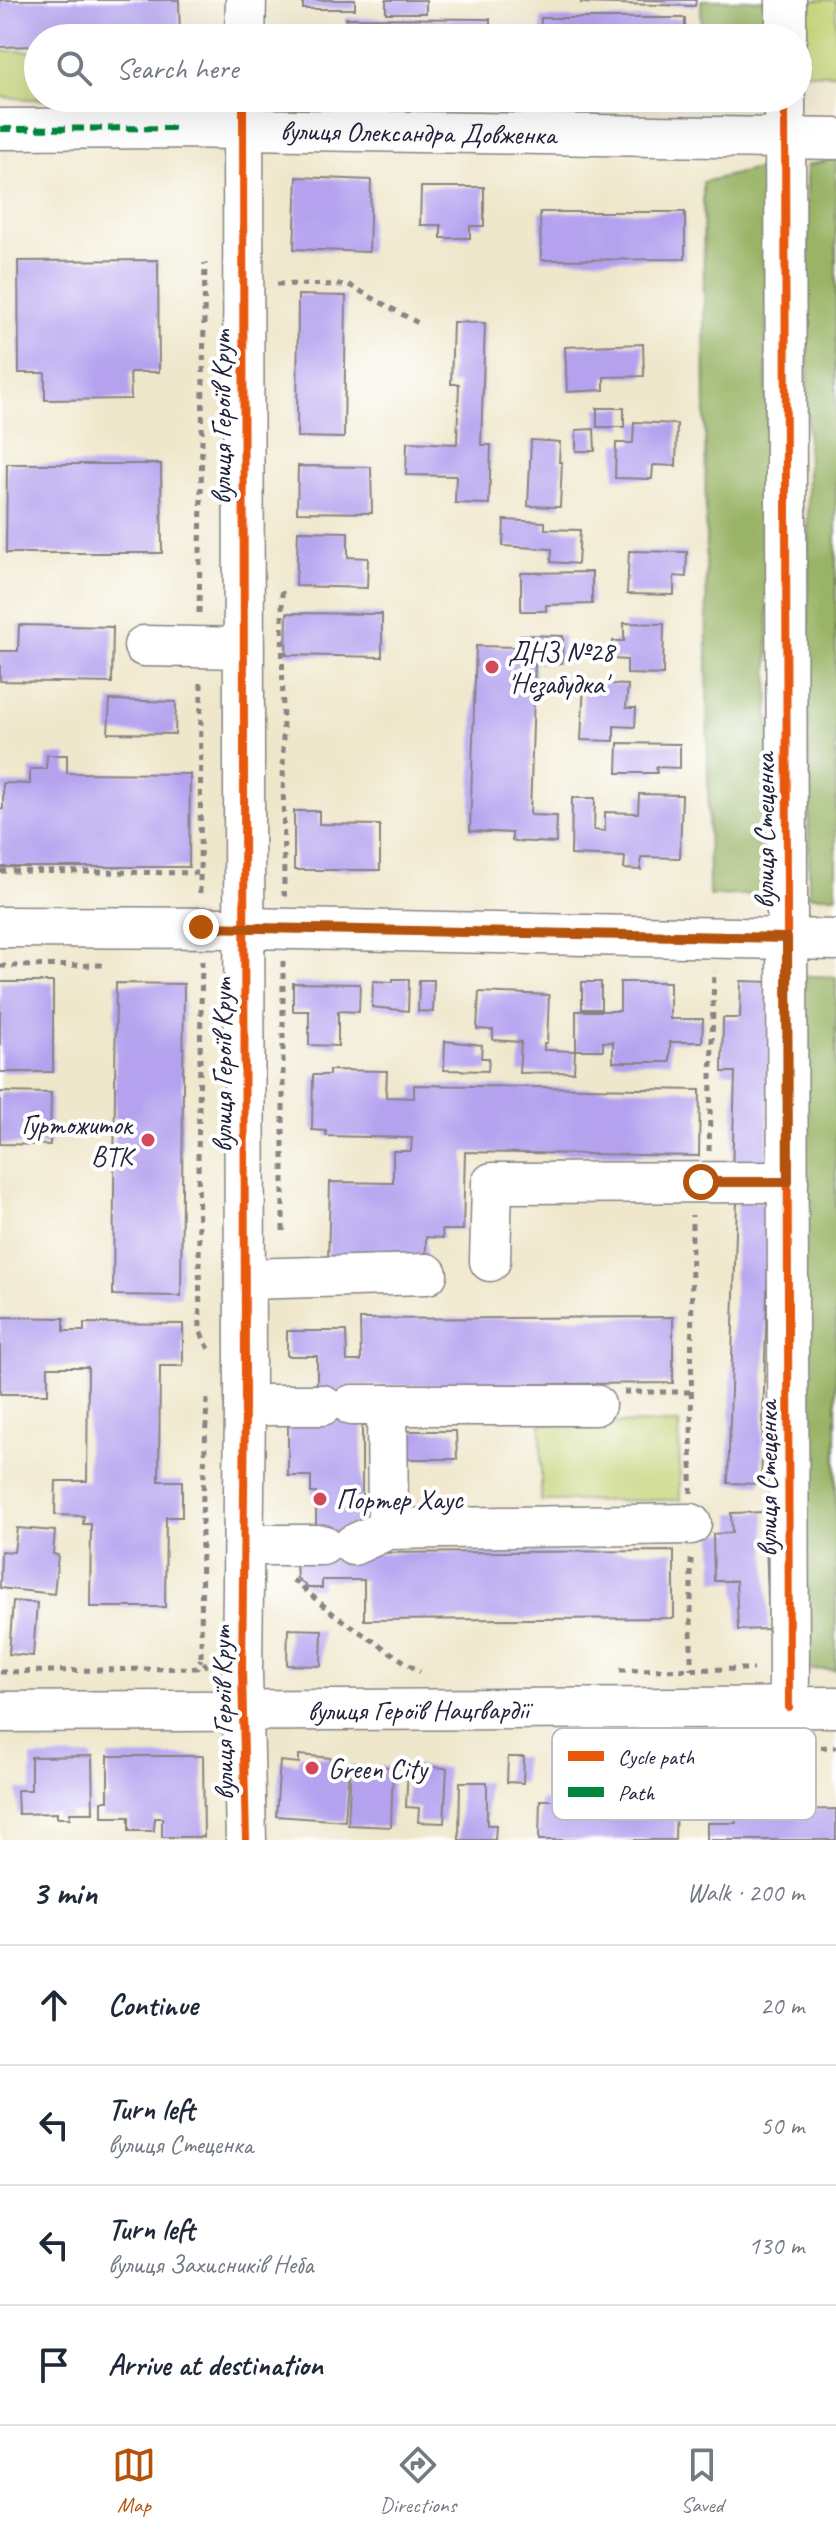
<!DOCTYPE html>
<meta charset="utf-8">
<style>
:root{--surface:#fff;--page:#f2f2f3;--text:#1f2937;--muted:#747a83;--line:#e0e1e3;--accent:#b45309}
body{margin:0;font-family:Caveat,sans-serif;background:var(--page);color:var(--text)}
.stop{position:absolute;width:24px;height:24px;margin:-18px;border:6px solid #b45309;border-radius:50%;background:#fff}
.stop.end{background:#b45309;border-color:#fff;box-shadow:0 2px 8px #0008}
.list{margin:0;padding:0;list-style:none}
h2{display:flex;justify-content:space-between;align-items:center;height:104px;margin:0;padding:0 32px;font-size:34px}
h2 small{font-size:26px;font-weight:400;color:var(--muted)}
.list li{display:grid;grid-template-columns:52px 1fr auto;gap:24px;align-items:center;box-sizing:border-box;height:120px;padding:0 32px;border-top:2px solid var(--line)}
.list b{display:block;font-size:30px;white-space:nowrap}
.list p{margin:0;font-size:26px;white-space:nowrap;color:var(--muted)}
.list em{font-size:26px;font-style:normal;color:var(--muted)}
.icon{flex:none;width:44px;height:44px;fill:none;stroke:currentColor;stroke-width:2;stroke-linecap:round;stroke-linejoin:round}
.map{position:relative;flex:none;width:836px;height:1840px;overflow:hidden}
.search{position:absolute;background:var(--surface);box-shadow:0 8px 32px #0002;left:24px;right:24px;top:24px;height:88px;display:flex;align-items:center;gap:20px;box-sizing:border-box;padding:0 28px;border-radius:44px;color:var(--muted);font-size:30px}
.sheet{height:584px;background:var(--surface)}
nav{display:flex;justify-content:space-around;align-items:center;box-sizing:border-box;height:112px;border-top:2px solid var(--line);background:var(--surface);font-size:22px;color:var(--muted)}
nav a{display:grid;justify-items:center;gap:4px}
nav .on{color:var(--accent)}
.map>svg:first-child{display:block}
.green{fill:#c2d274;stroke:#727a58;stroke-width:2}
.forest{fill:#99b466;stroke:#5e6b50;stroke-width:2}
.building{fill:#b4a2ef}
.lines{fill:none;stroke-linecap:round;stroke-linejoin:round}
.minor-casing{stroke:#888483;stroke-width:43}
.path{stroke:#888483;stroke-width:5;stroke-dasharray:6 6;stroke-linecap:butt}
.minor{stroke:#fff;stroke-width:40}
.quiet{stroke:#00873e;stroke-width:6;stroke-dasharray:12 6;stroke-linecap:butt}
.cycleway-casing{stroke:#fff;stroke-width:13}
.cycleway{stroke:#e8590c;stroke-width:8}
.route{stroke:#b45309;stroke-width:10}
.poi-dot{fill:#d1495b;stroke:#fff;stroke-width:3}
.labels{text-anchor:middle;stroke-width:8;stroke-linejoin:round;paint-order:stroke}
.street-label{font-size:28px;fill:#22223b;stroke:#fff}
.poi-label{font-size:28px;fill:#22223b;stroke:#fff;text-anchor:start}
.key{fill:#fff;stroke:#bdbdc4;stroke-width:2}
.key-label{font-size:22px;fill:#22223b}
</style>
<div class="map">
<svg width="836" height="1840" viewBox="0 0 836 1840">
<rect width="100%" height="100%" fill="#fff"/>
<filter id="ink" filterUnits="userSpaceOnUse"><feTurbulence type="fractalNoise" baseFrequency=".0125" numOctaves="2"/><feDisplacementMap in="SourceGraphic" scale="16" xChannelSelector="R" yChannelSelector="G"/><feConvolveMatrix kernelMatrix="1 2 1 2 8 2 1 2 1" color-interpolation-filters="sRGB"/></filter>
<filter id="wash" filterUnits="userSpaceOnUse"><feTurbulence type="fractalNoise" baseFrequency=".006" numOctaves="4" result="noise"/><feDisplacementMap in="SourceGraphic" scale="32" xChannelSelector="R" yChannelSelector="G"/><feGaussianBlur stdDeviation="1.8" result="paint"/><feColorMatrix in="noise" values="0 0 0 0 0 0 0 0 0 0 0 0 0 0 0 0 0 1.4 0 .05"/><feComposite in="paint" operator="in"/></filter>
<g filter="url(#wash)">
<rect width="100%" height="100%" fill="#efe7cb"/>
<!-- green -->
<g class="green">
<polygon points="806,0 836,0 836,74 806,73"/>
<polygon points="0,51 38,51 38,98 47,98 47,100 0,97"/>
<polygon points="679,1423 680,1500 541,1501 541,1424"/>
</g>
<!-- forest -->
<g class="forest">
<rect x="701" y="0" width="85" height="38"/>
<polygon points="836,159 836,896 809,896 807,165"/>
<polygon points="765,167 770,894 709,896 703,182"/>
<polygon points="787,975 836,977 836,1670 789,1669"/>
</g>
<g id="blocks">
<!-- building -->
<g class="building">
<polygon points="0,0 179,0 180,38 38,38 38,46 0,47"/>
<rect x="303" y="0" width="52" height="9"/>
<rect x="386" y="0" width="40" height="13"/>
<polygon points="581,0 696,0 695,6 581,3"/>
<polygon points="346,18 490,19 490,38 346,38"/>
<polygon points="541,18 685,18 685,38 540,38"/>
<polygon points="297,177 371,180 369,252 294,249"/>
<polygon points="421,187 484,187 484,226 470,226 470,238 441,238 441,225 420,225"/>
<polygon points="540,212 685,212 685,259 541,260"/>
<polygon points="158,260 159,372 130,372 131,399 45,400 45,373 19,373 18,261"/>
<polygon points="298,295 346,296 344,438 297,437"/>
<polygon points="453,322 485,323 481,445 491,445 489,504 455,503 456,476 406,475 407,442 457,444 459,384 451,384"/>
<polygon points="643,344 644,376 604,377 604,390 567,392 565,347"/>
<rect x="597" y="408" width="27" height="19"/>
<polygon points="634,422 677,424 676,466 653,465 652,479 615,478 616,443 633,443"/>
<polygon points="594,429 595,451 576,451 576,430"/>
<polygon points="531,440 560,442 559,462 562,462 560,507 528,506"/>
<polygon points="7,464 161,464 162,553 6,553"/>
<polygon points="298,466 371,467 372,513 297,512"/>
<polygon points="504,520 545,522 545,529 580,530 578,564 551,562 552,549 503,546"/>
<polygon points="298,531 348,532 348,557 368,558 367,588 296,586"/>
<polygon points="629,551 687,552 686,577 674,576 674,595 627,594"/>
<polygon points="592,572 592,604 546,605 546,611 521,611 521,573"/>
<polygon points="287,613 382,614 382,657 286,655"/>
<polygon points="624,623 664,624 663,675 627,674 627,660 612,659 613,641 624,641"/>
<polygon points="19,625 113,627 112,683 0,681 0,651 18,651"/>
<polygon points="520,635 563,636 562,663 535,663 530,815 557,816 556,843 512,841 512,833 470,831 476,646 519,647"/>
<polygon points="584,683 628,685 626,708 636,708 635,727 614,726 614,741 581,740"/>
<polygon points="110,700 176,702 175,734 108,733"/>
<polygon points="618,743 680,744 680,768 656,767 657,773 617,773"/>
<polygon points="47,755 67,755 67,773 190,774 189,867 0,867 0,809 3,809 3,783 30,784 30,769 46,769"/>
<polygon points="639,794 682,795 680,858 641,857 641,870 624,869 625,857 571,855 572,798 595,798 594,830 605,831 605,812 638,813"/>
<polygon points="294,811 319,811 319,824 380,825 380,870 294,870"/>
<polygon points="393,979 409,979 408,1011 372,1007 373,981 393,982"/>
<polygon points="419,980 434,980 433,1012 418,1011"/>
<polygon points="741,981 771,982 767,1176 732,1175 735,1072 722,1072 723,1018 740,1018"/>
<rect x="0" y="982" width="53" height="90"/>
<rect x="582" y="982" width="19" height="27"/>
<polygon points="620,982 670,982 670,1019 703,1019 702,1042 670,1042 670,1062 613,1062 613,1042 603,1042 603,1050 576,1050 576,1011 620,1011"/>
<polygon points="116,983 184,984 181,1296 113,1295"/>
<polygon points="293,983 360,984 359,1012 338,1011 338,1046 309,1045 309,1011 293,1011"/>
<polygon points="479,992 549,995 547,1043 544,1043 544,1050 575,1051 574,1072 519,1073 521,1042 493,1040 493,1030 477,1029"/>
<polygon points="445,1041 482,1045 481,1058 489,1058 488,1071 444,1070"/>
<polygon points="329,1070 387,1071 386,1097 414,1098 414,1085 700,1090 699,1156 465,1152 463,1230 442,1230 443,1238 426,1237 426,1266 328,1264 330,1182 393,1183 393,1151 411,1151 412,1138 326,1136 326,1131 312,1130 313,1075 329,1075"/>
<polygon points="0,1092 51,1093 50,1145 0,1144"/>
<polygon points="737,1201 770,1202 761,1484 728,1483"/>
<polygon points="0,1317 64,1318 64,1331 84,1331 84,1323 183,1324 183,1366 160,1366 159,1481 182,1481 182,1517 166,1517 165,1607 90,1607 91,1524 83,1524 84,1516 55,1515 56,1481 87,1481 88,1367 48,1367 48,1394 0,1394"/>
<polygon points="673,1317 673,1383 352,1386 362,1412 362,1529 353,1553 674,1551 674,1618 364,1620 364,1580 322,1580 322,1588 308,1588 297,1578 296,1563 316,1529 316,1493 311,1493 311,1476 288,1476 288,1413 317,1385 317,1356 287,1356 287,1331 346,1331 347,1361 361,1361 360,1319"/>
<polygon points="405,1431 456,1431 457,1459 405,1459"/>
<polygon points="765,1512 769,1629 738,1630 736,1581 714,1581 713,1534 732,1533 731,1513"/>
<polygon points="17,1528 55,1531 53,1554 58,1555 54,1594 0,1588 1,1551 14,1552"/>
<polygon points="13,1601 37,1603 33,1656 9,1654"/>
<polygon points="288,1629 322,1630 321,1666 287,1665"/>
<polygon points="299,1755 331,1758 330,1764 349,1765 345,1821 276,1816 280,1761 299,1763"/>
<polygon points="92,1756 93,1813 70,1813 70,1818 57,1818 57,1813 18,1814 17,1790 31,1790 31,1757"/>
<polygon points="108,1756 203,1756 204,1837 162,1837 162,1818 154,1818 154,1831 129,1831 129,1817 102,1817 102,1801 108,1801"/>
<polygon points="508,1757 524,1757 523,1783 507,1782"/>
<polygon points="351,1766 393,1767 391,1827 348,1825"/>
<polygon points="408,1766 447,1768 444,1823 418,1822 419,1808 406,1807"/>
<polygon points="460,1782 487,1782 487,1825 496,1825 495,1840 459,1840"/>
<polygon points="568,1789 594,1789 594,1795 621,1796 621,1789 646,1789 645,1802 676,1803 675,1840 539,1840 540,1800 568,1800"/>
<polygon points="836,1809 836,1840 707,1840 707,1823 736,1823 735,1811"/>
</g>
</g>
</g>
<g filter="url(#ink)">
<use href="#blocks" fill-opacity="0" stroke="#888483" stroke-width="2"/>
<g class="lines">
<defs>
<g id="minor">
<polyline points="245,38 246,0"/>
<polyline points="786,38 786,0"/>
<polyline points="243,98 245,1405 242,1672 246,1840"/>
<polyline points="785,98 789,1707"/>
<path id="s1" d="M 0,129 L 179,128 L 836,139"/>
<polyline points="144,646 243,648"/>
<polyline points="0,927 243,928 836,940"/>
<polyline points="490,1261 492,1183 788,1182"/>
<polyline points="245,1279 427,1274"/>
<polyline points="245,1405 322,1405"/>
<polyline points="352,1405 595,1405"/>
<polyline points="387,1405 388,1529 691,1524"/>
<polyline points="244,1545 322,1545"/>
<polyline points="353,1545 388,1529"/>
<path id="s2" d="M 0,1712 L 836,1707"/>
</g>
</defs>
<!-- minor casing -->
<use href="#minor" class="minor-casing"/>
<!-- path -->
<g class="path">
<polyline points="277,284 349,285 418,323"/>
<polyline points="282,591 284,894 287,894"/>
<polyline points="199,613 205,263"/>
<polyline points="0,871 199,873"/>
<polyline points="200,893 201,679"/>
<polyline points="202,961 198,1158 200,1331 209,1349"/>
<polyline points="0,966 107,965"/>
<polyline points="709,1151 714,971"/>
<polyline points="283,1231 283,961"/>
<polyline points="624,1392 691,1392"/>
<polyline points="691,1493 692,1215"/>
<polyline points="691,1559 691,1670"/>
<polyline points="293,1580 336,1616 420,1672"/>
<polyline points="207,1667 201,1659 202,1519 207,1399"/>
<polyline points="620,1670 754,1669"/>
<polyline points="0,1672 197,1668 201,1659"/>
<polyline points="617,1746 702,1749 836,1747"/>
</g>
<!-- minor -->
<use href="#minor" class="minor"/>
<!-- quiet -->
<polyline class="quiet" points="0,129 179,128"/>
<defs>
<g id="cycleway">
<polyline points="243,98 245,1405 242,1672 246,1840"/>
<polyline points="785,98 789,1707"/>
</g>
</defs>
<!-- cycleway casing -->
<use href="#cycleway" class="cycleway-casing"/>
<!-- cycleway -->
<use href="#cycleway" class="cycleway"/>
</g>
</g>
<g class="lines" filter="url(#ink)">
<!-- route -->
<polyline class="route" points="201,927 787,938 788,1182 701,1182"/>
</g>
<!-- markers -->
<g class="poi-dot">
<circle cx="492" cy="667" r="8"/>
<circle cx="148" cy="1140" r="8"/>
<circle cx="320" cy="1499" r="8"/>
<circle cx="312" cy="1768" r="8"/>
</g>
<g class="labels">
<!-- street labels -->
<g class="street-label">
<text dy="10" stroke="none"><textPath href="#s1" startOffset="418">вулиця Олександра Довженка</textPath></text>
<text transform="translate(221 417) rotate(-90)" y="10">вулиця Героїв Крут</text>
<text transform="translate(764 831) rotate(-90)" y="10">вулиця Стеценка</text>
<text transform="translate(222 1065) rotate(-90)" y="10">вулиця Героїв Крут</text>
<text transform="translate(767 1479) rotate(-90)" y="10">вулиця Стеценка</text>
<text dy="10" stroke="none"><textPath href="#s2" startOffset="418">вулиця Героїв Нацгвардії</textPath></text>
<text transform="translate(222 1713) rotate(-91)" y="10">вулиця Героїв Крут</text>
</g>
<!-- poi labels -->
<g class="poi-label">
<text x="508" y="661">ДНЗ №28<tspan x="508" dy="32">'Незабудка'</tspan></text>
<text x="132" y="1134" text-anchor="end">Гуртожиток<tspan x="132" dy="32">ВТК</tspan></text>
<text x="336" y="1509">Портер Хаус</text>
<text x="328" y="1778">Green City</text>
</g>
</g>
<!-- legend -->
<rect x="552" y="1728" width="264" height="92" rx="12" class="key"/>
<rect x="568" y="1751" width="36" height="10" fill="#e8590c"/>
<rect x="568" y="1787" width="36" height="10" fill="#00873e"/>
<g class="key-label">
<text x="618" y="1764">Cycle path</text>
<text x="618" y="1800">Path</text>
</g>
</svg>
<div class="stop" style="left:701px;top:1182px"></div>
<div class="stop end" style="left:201px;top:927px"></div>
<div class="search"><svg class="icon" aria-label="search" viewBox="0 0 24 24"><circle cx="10" cy="10" r="6"/><path d="M15 15l6 6"/></svg>Search here</div>
</div>
<section class="sheet">
<h2>3 min<small>Walk · 200 m</small></h2>
<ul class="list">
<li><svg class="icon" aria-label="ahead" viewBox="0 0 24 24"><path d="M12 20V5M6 11l6-6 6 6"/></svg><div><b>Continue</b></div><em>20 m</em></li>
<li><svg class="icon" aria-label="left" viewBox="0 0 24 24"><path d="M17 20v-9H6M10 6l-5 5 5 5"/></svg><div><b>Turn left</b><p>вулиця Стеценка</p></div><em>50 m</em></li>
<li><svg class="icon" aria-label="left" viewBox="0 0 24 24"><path d="M17 20v-9H6M10 6l-5 5 5 5"/></svg><div><b>Turn left</b><p>вулиця Захисників Неба</p></div><em>130 m</em></li>
<li><svg class="icon" aria-label="arrive" viewBox="0 0 24 24"><path d="M6 21V4h12l-3 4 3 4H6"/></svg><div><b>Arrive at destination</b></div></li>
</ul>
</section>
<nav>
<a class="on"><svg class="icon" aria-label="map" viewBox="0 0 24 24"><path d="M3 6l6-2 6 2 6-2v14l-6 2-6-2-6 2zM9 4v14M15 6v14"/></svg>Map</a>
<a><svg class="icon" aria-label="directions" viewBox="0 0 24 24"><path d="M12 3l9 9-9 9-9-9zM9 14v-3h6M13 9l2 2-2 2"/></svg>Directions</a>
<a><svg class="icon" aria-label="saved" viewBox="0 0 24 24"><path d="M7 4h10v16l-5-4-5 4z"/></svg>Saved</a>
</nav>
